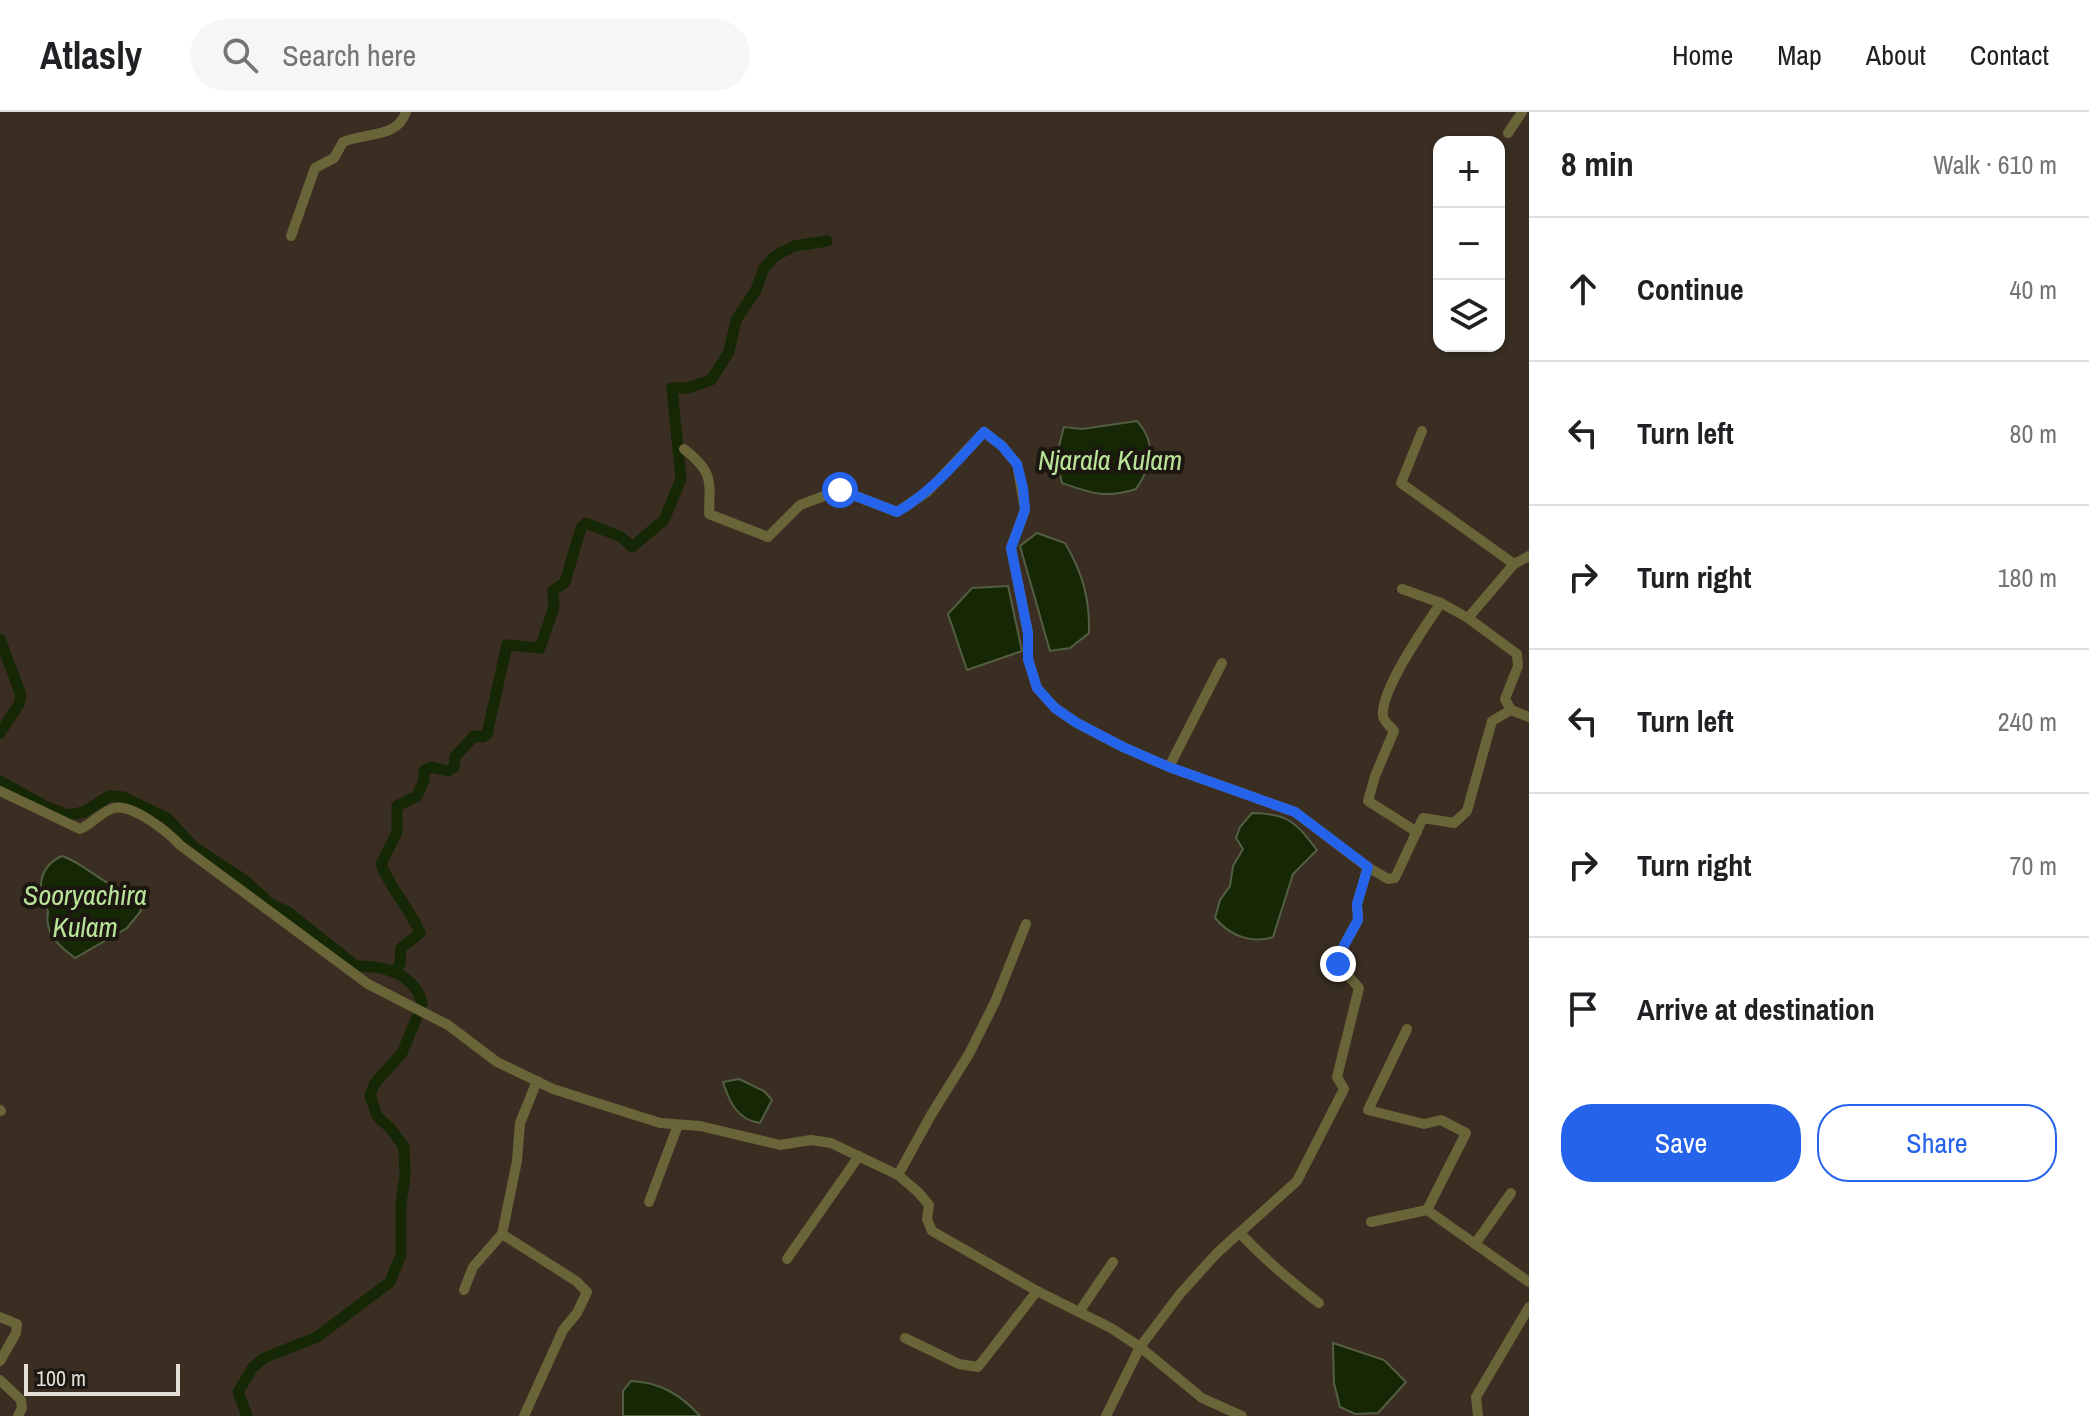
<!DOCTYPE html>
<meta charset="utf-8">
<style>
:root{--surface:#fff;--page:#f6f6f6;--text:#202124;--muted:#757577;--line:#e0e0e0;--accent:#2563eb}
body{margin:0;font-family:"Archivo Narrow",sans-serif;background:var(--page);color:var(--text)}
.controls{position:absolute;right:24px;top:24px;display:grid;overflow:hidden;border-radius:16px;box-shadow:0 2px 6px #0004}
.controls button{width:72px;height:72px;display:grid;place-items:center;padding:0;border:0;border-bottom:2px solid var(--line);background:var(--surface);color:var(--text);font:40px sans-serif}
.scale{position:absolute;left:24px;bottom:20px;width:156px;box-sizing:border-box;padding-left:8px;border:4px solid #e4ddd5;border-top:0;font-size:22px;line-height:28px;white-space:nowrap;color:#e4ddd5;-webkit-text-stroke:6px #1c1711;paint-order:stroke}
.stop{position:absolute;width:24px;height:24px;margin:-18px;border:6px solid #2563eb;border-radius:50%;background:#fff}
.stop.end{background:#2563eb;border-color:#fff;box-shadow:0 2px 8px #0008}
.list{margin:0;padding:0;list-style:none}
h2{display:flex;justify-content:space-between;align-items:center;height:104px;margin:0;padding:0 32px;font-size:34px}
h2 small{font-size:26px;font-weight:400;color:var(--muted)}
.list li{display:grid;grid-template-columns:52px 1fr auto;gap:24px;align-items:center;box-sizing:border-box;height:144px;padding:0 32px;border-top:2px solid var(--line)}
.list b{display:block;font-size:30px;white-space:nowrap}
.list em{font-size:26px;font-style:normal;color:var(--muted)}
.actions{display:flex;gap:16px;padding:24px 32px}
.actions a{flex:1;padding:18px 0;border:2px solid var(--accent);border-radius:32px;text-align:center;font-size:28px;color:var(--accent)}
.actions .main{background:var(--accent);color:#fff}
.icon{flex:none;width:44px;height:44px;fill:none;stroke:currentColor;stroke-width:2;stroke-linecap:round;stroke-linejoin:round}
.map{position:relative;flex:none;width:1529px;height:1304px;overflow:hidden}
header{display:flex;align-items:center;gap:48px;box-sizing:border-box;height:112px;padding:0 40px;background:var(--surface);border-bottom:2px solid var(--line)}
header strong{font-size:38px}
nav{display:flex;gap:44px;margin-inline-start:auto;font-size:28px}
.search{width:560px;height:72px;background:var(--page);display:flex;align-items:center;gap:20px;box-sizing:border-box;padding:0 28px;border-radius:44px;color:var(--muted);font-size:30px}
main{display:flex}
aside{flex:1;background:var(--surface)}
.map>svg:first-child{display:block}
.water{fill:#152704;stroke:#535e43;stroke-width:2}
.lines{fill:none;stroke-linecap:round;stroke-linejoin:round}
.canal{stroke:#152704;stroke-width:11}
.street{stroke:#6a6439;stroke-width:10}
.route{stroke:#2563eb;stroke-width:10}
.labels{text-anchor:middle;stroke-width:8;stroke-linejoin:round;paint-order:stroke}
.water-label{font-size:28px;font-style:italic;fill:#b9e398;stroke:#1c1711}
</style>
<header>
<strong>Atlasly</strong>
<div class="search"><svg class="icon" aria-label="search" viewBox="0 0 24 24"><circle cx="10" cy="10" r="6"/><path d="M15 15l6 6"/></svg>Search here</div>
<nav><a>Home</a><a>Map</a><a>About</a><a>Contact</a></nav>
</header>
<main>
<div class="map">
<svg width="1529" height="1304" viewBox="0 0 1529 1304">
<rect width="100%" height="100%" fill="#392e21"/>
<!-- water -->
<g class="water">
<path d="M 1137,309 C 1157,331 1152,354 1136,377 C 1106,387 1091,381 1062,371 L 1056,345 L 1064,315 L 1082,317 Z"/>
<path d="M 1037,421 L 1065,431 C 1082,460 1090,486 1089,521 L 1070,536 L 1050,539 L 1020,434 Z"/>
<polygon points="1008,474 1022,539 967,558 948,502 972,476"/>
<path d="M 1252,701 C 1290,702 1295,710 1317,738 L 1293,762 L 1273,825 C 1252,832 1230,824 1215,806 L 1220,788 L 1230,774 L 1233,754 L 1243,737 L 1236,726 L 1240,715 Z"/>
<path d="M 62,744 C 83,751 98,768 119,777 C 127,780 125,776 131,782 C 138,786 139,792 141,799 L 127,816 L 75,846 C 59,834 44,822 48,799 C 35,780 39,754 62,744 Z"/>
<path d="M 739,967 L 764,979 L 772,988 L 760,1011 C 737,1008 729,989 723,970 Z"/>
<polygon points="1333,1231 1384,1248 1406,1270 1378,1301 1355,1302 1340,1295 1334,1271"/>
<path d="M 631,1269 C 660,1270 681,1283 700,1304 L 623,1304 L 623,1279 Z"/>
</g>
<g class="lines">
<!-- canal -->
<g class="canal">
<polyline points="0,527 21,583 19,592 0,621"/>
<path d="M 0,669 L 45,694 L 68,703 L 84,700 L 109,684 L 123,685 L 167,706 L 194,735 L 243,767 L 271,792 L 288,800 L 356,854 C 383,853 415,862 422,891"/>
<path d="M 396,860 L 400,851 L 401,836 L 420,821 C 410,796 390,777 381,752 L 397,720 L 397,694 L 417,684 L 424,668 L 424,659 L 431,655 L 448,659 L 454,655 L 455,645 L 474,624 L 483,625 L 487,622 L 507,533 L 540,536 L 554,495 L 553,479 L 565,470 L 581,416 L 586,411 L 621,425 L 632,435 L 664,408 L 681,367 L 672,276 L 688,276 L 711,268 L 729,240 L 736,208 L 756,178 L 764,156 L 775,144 L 794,134 L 827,129"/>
<polyline points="247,1304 238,1280 253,1255 264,1246 317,1225 390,1170 401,1143 401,1091 405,1064 404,1035 391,1017 377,1004 370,983 375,971 402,941 416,907"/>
</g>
<!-- street -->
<g class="street">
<polyline points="1508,21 1522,0"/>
<path d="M 291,124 L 315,56 L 334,46 L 343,30 C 365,20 397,27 406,0"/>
<path d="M 684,337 C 713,360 710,367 709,402 L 768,425 L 800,393 L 840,378 L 897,400 L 927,380 L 984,320 L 1002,334 L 1017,352 L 1025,398 L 1011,436 L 1028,521 L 1028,547 L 1037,576 L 1055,596 L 1077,611 L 1123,635 L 1169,655 L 1295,700 L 1366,754 L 1388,767 L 1395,766 L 1423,706 L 1454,711 L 1467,699 L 1492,609 L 1511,598 L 1529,605"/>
<polyline points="1514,452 1529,444"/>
<polyline points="1402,477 1441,491"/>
<polyline points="1468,506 1517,542 1518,554 1505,587 1511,598"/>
<polyline points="1169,655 1222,551"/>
<path d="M 0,679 L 80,717 C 92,712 102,699 114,696 C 133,692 168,720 180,733 L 368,872 L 448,913 L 497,950 L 553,977 L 660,1011 L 700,1014 L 780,1033 L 811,1028 L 831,1031 L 898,1063 L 918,1080 L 929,1093 L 927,1107 L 932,1119 L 1037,1179 L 1111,1216 L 1140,1235 L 1202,1286 L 1242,1304"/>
<path d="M 1417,720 L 1368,689 L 1375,664 L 1394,619 C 1390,614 1384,610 1383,604 C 1380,578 1426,513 1441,491 L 1468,506 L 1514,452 L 1401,371 L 1422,319"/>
<polyline points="1407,917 1368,998 1424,1012 1441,1008 1466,1021 1427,1098"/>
<polyline points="0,998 1,999"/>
<polyline points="898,1063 931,1003 969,942 995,890 1026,812"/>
<polyline points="649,1090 678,1013"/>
<polyline points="1371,1110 1427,1098 1529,1170"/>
<path d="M 1240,1121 C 1265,1148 1290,1169 1319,1191"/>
<polyline points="502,1122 517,1049 520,1011 537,969"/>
<polyline points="1475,1132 1511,1081"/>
<polyline points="787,1147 859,1044"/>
<polyline points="464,1178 473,1155 502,1122 576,1169 587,1180 577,1201 563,1218 524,1304"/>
<polyline points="1079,1200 1113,1150"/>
<polyline points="0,1205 17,1212 16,1221 0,1249"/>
<polyline points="905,1226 959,1252 978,1255 1037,1179"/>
<polyline points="0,1268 21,1288 22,1296 18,1304"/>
<polyline points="1106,1304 1140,1235 1180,1182 1217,1141 1297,1069 1344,977 1337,965 1359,876 1338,852 1342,837 1358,808 1357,792 1368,755"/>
<polyline points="1478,1304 1476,1285 1529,1195"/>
</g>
</g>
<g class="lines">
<!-- route -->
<path class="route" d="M 840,378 L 897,400 C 932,380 957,349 984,320 L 1002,334 L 1017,352 L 1023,376 L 1025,398 L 1011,436 L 1028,521 L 1028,547 L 1037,576 L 1055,596 L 1077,611 L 1123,635 L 1169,655 L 1295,700 L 1368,755 L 1357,792 L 1358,808 L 1342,837 L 1338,852"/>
</g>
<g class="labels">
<!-- water labels -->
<g class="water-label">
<text x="1110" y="358">Njarala Kulam</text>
<text x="85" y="793">Sooryachira<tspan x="85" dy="32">Kulam</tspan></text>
</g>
</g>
</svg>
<div class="controls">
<button>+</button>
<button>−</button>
<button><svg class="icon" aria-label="layers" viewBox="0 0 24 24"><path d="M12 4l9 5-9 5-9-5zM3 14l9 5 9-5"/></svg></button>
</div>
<div class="scale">100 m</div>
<div class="stop" style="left:840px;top:378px"></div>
<div class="stop end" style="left:1338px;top:852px"></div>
</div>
<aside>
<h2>8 min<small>Walk · 610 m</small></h2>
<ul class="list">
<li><svg class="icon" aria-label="ahead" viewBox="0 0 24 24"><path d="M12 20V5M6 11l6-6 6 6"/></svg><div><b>Continue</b></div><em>40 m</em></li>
<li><svg class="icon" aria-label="left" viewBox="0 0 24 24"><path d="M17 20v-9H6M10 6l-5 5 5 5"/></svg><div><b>Turn left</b></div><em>80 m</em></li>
<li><svg class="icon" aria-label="right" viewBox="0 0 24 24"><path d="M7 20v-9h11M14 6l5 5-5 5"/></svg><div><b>Turn right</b></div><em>180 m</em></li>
<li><svg class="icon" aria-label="left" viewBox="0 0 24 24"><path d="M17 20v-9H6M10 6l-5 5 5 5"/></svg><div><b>Turn left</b></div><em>240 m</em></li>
<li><svg class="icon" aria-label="right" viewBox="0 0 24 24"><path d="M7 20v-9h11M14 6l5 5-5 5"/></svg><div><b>Turn right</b></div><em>70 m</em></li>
<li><svg class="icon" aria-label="arrive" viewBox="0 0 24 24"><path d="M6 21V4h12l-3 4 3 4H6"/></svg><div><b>Arrive at destination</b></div></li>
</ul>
<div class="actions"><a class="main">Save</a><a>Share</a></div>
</aside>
</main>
